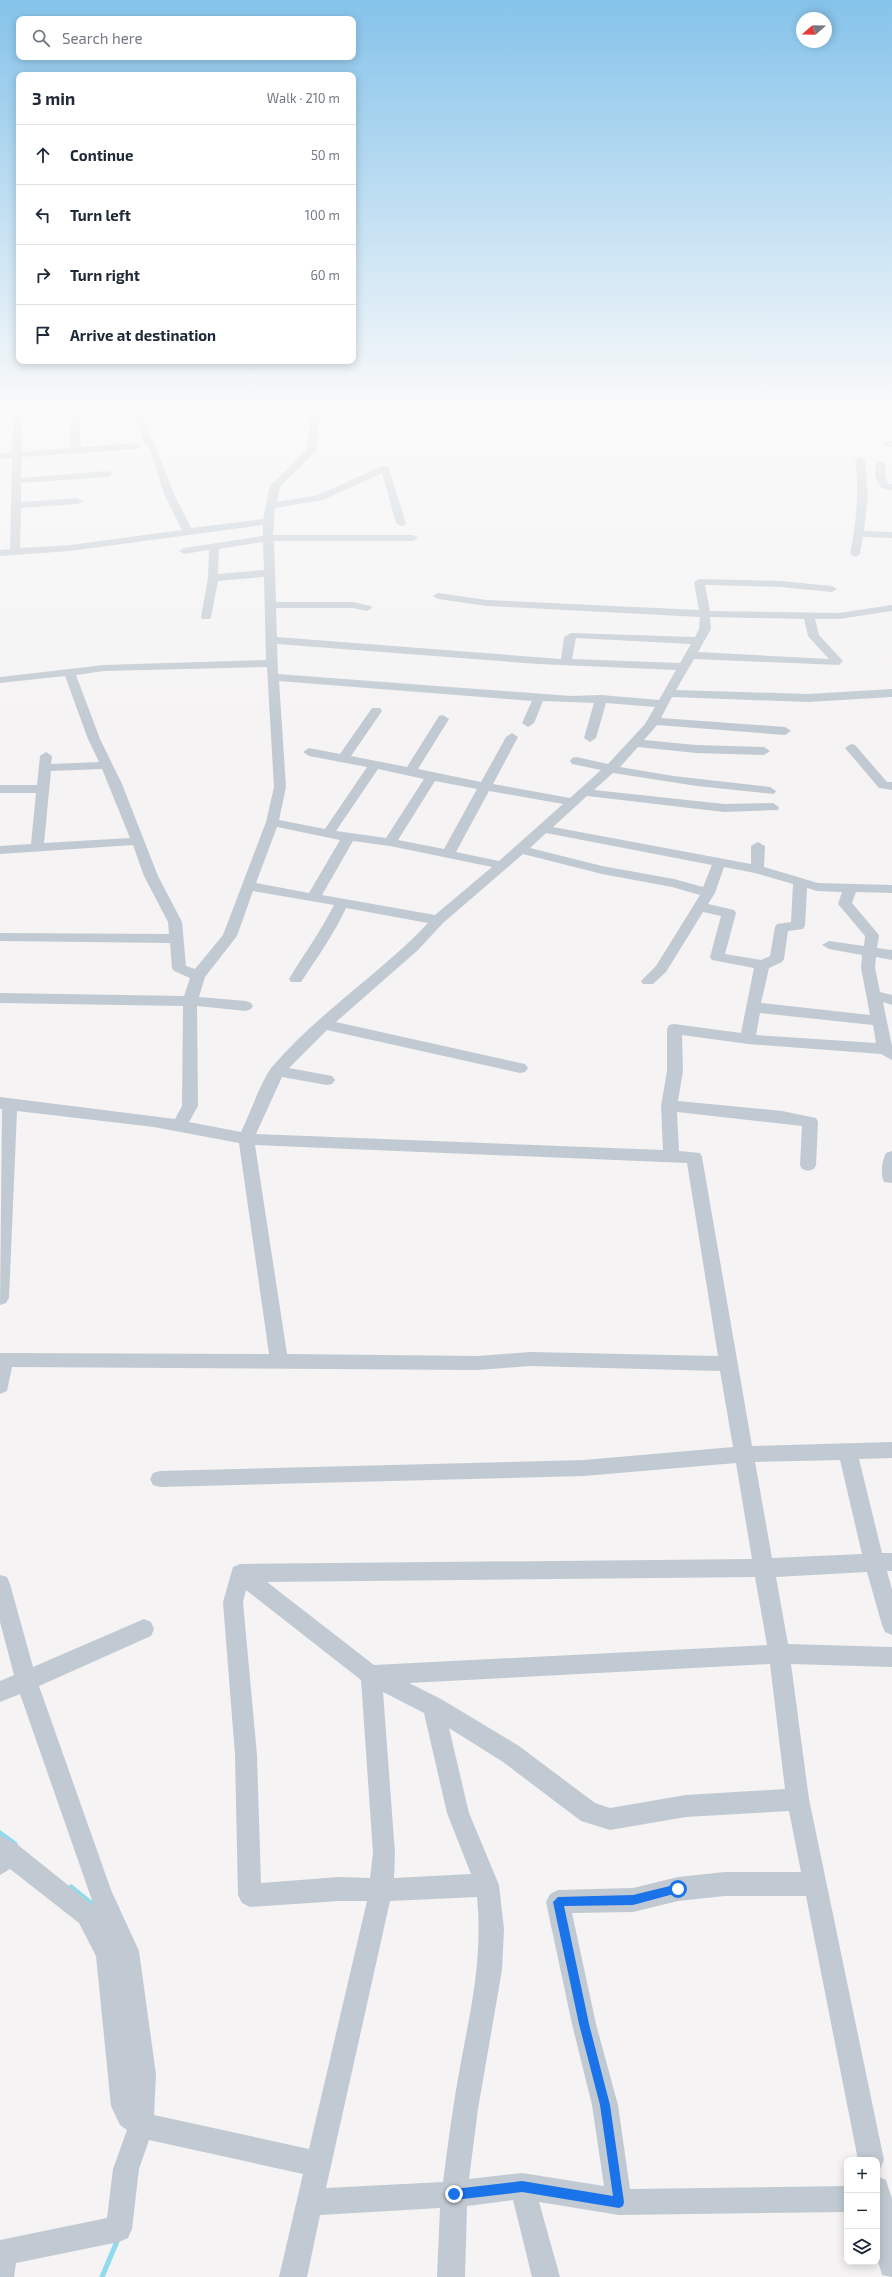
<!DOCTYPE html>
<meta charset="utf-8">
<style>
:root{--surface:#fff;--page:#f6f6f7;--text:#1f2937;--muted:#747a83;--line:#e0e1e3}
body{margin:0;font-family:"Exo 2",sans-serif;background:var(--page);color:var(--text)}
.controls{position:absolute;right:12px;bottom:12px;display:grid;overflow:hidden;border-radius:8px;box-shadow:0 2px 10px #0003}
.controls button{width:36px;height:36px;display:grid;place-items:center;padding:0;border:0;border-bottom:1px solid var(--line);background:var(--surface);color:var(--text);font:20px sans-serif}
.compass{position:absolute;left:796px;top:12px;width:36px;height:36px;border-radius:50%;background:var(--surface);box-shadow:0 2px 10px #0003;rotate:250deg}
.stop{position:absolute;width:12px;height:12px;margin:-9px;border:3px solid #1a73e8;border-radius:50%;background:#fff}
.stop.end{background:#1a73e8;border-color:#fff;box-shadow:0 1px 4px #0008}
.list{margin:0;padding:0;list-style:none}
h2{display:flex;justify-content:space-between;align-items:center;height:52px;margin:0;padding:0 16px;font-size:17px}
h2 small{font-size:13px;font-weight:400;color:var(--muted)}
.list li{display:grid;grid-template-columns:26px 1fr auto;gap:12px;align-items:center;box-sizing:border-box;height:60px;padding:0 16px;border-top:1px solid var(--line)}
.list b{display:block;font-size:15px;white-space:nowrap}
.list em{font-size:13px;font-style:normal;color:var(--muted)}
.icon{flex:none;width:22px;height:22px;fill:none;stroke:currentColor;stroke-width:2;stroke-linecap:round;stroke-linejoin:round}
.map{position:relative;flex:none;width:892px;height:2277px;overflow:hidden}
.search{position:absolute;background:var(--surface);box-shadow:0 2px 10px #0003;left:16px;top:16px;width:340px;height:44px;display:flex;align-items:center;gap:10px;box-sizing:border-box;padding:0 14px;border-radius:8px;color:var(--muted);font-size:15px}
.panel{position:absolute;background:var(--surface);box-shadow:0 2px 10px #0003;left:16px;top:72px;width:340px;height:292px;border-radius:8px}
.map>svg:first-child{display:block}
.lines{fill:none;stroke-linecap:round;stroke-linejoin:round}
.stream{stroke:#90daee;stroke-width:5}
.minor{fill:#c1cad2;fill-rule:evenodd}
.route{fill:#1a73e8}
</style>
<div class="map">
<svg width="892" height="2277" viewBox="0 0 892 2277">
<rect width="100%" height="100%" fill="#f5f3f3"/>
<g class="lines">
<!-- stream -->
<g class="stream">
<polyline points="0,1833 15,1844"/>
<polyline points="71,1887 92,1904"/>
<polyline points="102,2277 118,2239"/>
</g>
<!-- minor -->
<g class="minor">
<path d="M 14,408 L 22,408 L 22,452 L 71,448 L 70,408 L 78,408 L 81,447 L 137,443 L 142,446 L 137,449 L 22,457 L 21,478 L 108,471 L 113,474 L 108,477 L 21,483 L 21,502 L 78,498 L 83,501 L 78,504 L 21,508 L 20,548 L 70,545 L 182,530 L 164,494 L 149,447 L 145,445 L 132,408 L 140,408 L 174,494 L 191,528 L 263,519 L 270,486 L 306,450 L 312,408 L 320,408 L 316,451 L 280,487 L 277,502 L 318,495 L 382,466 L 388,466 L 406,523 L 405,525 L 401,526 L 396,523 L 382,473 L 323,500 L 275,508 L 273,535 L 413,535 L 418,538 L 413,541 L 274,541 L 276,602 L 353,602 L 371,606 L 372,608 L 367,611 L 353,608 L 276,608 L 277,637 L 561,659 L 564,637 L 571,633 L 695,637 L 699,629 L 700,617 L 487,606 L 438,599 L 433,596 L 438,593 L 487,600 L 699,610 L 694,582 L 699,579 L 781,581 L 832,586 L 837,589 L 832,592 L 781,587 L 705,585 L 710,611 L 839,613 L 892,605 L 892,611 L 839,619 L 815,619 L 819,635 L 843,661 L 839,665 L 694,659 L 676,690 L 808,694 L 892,689 L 892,697 L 808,702 L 672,697 L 661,718 L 785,727 L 791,731 L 785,735 L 657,725 L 644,740 L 696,745 L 764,747 L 770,751 L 764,755 L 696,753 L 638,747 L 620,767 L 673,776 L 770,787 L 776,791 L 774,794 L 697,786 L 613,773 L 594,790 L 724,804 L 773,803 L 779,807 L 778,810 L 724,812 L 587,796 L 553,827 L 751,864 L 751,846 L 758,842 L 765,846 L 764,867 L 818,883 L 892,885 L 892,893 L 856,892 L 852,903 L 879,935 L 877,948 L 892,950 L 892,960 L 876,957 L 875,968 L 880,992 L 892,995 L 892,1005 L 883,1002 L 892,1046 L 892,1060 L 881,1054 L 748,1044 L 682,1035 L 683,1071 L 678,1101 L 782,1111 L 816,1118 L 818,1122 L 816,1165 L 814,1169 L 808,1171 L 802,1169 L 800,1165 L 802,1126 L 677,1112 L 679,1151 L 700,1153 L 702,1157 L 752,1446 L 892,1442 L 892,1458 L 859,1459 L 882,1553 L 892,1553 L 892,1571 L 887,1571 L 892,1590 L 892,1635 L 885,1632 L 882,1625 L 867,1572 L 776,1577 L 788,1644 L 892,1647 L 892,1667 L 791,1664 L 809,1799 L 884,2160 L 880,2169 L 877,2170 L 877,2160 L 858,2160 L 806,1896 L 725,1896 L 678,1901 L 633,1912 L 572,1913 L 596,2024 L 618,2105 L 630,2189 L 847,2186 L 847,2212 L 619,2215 L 539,2202 L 560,2277 L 532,2277 L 513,2200 L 467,2206 L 465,2277 L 437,2277 L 440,2208 L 320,2215 L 307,2277 L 279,2277 L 303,2174 L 149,2140 L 139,2169 L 132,2229 L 128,2238 L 119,2242 L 16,2263 L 14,2277 L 0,2277 L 0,2240 L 107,2218 L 113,2169 L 127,2130 L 120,2125 L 111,2106 L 96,1956 L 79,1923 L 10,1869 L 0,1875 L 0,1835 L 18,1845 L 94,1906 L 20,1694 L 0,1702 L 0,1681 L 14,1675 L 0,1622 L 0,1575 L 7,1577 L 10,1584 L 33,1667 L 144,1619 L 151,1622 L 154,1629 L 151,1636 L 39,1686 L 111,1890 L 139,1951 L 156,2074 L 154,2115 L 309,2149 L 367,1901 L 339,1901 L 250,1907 L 242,1903 L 238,1895 L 235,1755 L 223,1602 L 233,1567 L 240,1564 L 752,1559 L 736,1463 L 584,1476 L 160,1487 L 153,1485 L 150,1479 L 153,1473 L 160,1471 L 584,1460 L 733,1447 L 720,1371 L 530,1366 L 478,1370 L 12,1367 L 7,1391 L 0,1394 L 0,1353 L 269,1354 L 239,1143 L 154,1127 L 17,1111 L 9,1298 L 6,1303 L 0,1305 L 2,1109 L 0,1109 L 0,1097 L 175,1119 L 182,1106 L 183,1006 L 0,1003 L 0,993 L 184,996 L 190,978 L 174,971 L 172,968 L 170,943 L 0,941 L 0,933 L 169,934 L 168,922 L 144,876 L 133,845 L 0,854 L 0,846 L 31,844 L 36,793 L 0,793 L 0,785 L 37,785 L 40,756 L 46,752 L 52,756 L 51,764 L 99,762 L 88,739 L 65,676 L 0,683 L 0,677 L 104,665 L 266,660 L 264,577 L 218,581 L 211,617 L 210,619 L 202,619 L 201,617 L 208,578 L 209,550 L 184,554 L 179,551 L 184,548 L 263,536 L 263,525 L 70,551 L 0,556 L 0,550 L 10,549 L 12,458 L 0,459 L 0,453 L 12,452 ZM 263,542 L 264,570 L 218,574 L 219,549 ZM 710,617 L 804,619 L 808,636 L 829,659 L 698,652 L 711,629 ZM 576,638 L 691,644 L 680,663 L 572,659 ZM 277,644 L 538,664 L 676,670 L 659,700 L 601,695 L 571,696 L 278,674 ZM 267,667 L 274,787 L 266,822 L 223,935 L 195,969 L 186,966 L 182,922 L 158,876 L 122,784 L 100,739 L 76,675 L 104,671 ZM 279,681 L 532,701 L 522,723 L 528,727 L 534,723 L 543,701 L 594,703 L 584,738 L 590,742 L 596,738 L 606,703 L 655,707 L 645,724 L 608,764 L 576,757 L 572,758 L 570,761 L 572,764 L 601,770 L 570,798 L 493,784 L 518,737 L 512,733 L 506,737 L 481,782 L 418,769 L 449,719 L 443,715 L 439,716 L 407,767 L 351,756 L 382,711 L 380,708 L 372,708 L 340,754 L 309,748 L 303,752 L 309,756 L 367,767 L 325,829 L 279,820 L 286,787 ZM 102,769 L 130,838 L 44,843 L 51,771 ZM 378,769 L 424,779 L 386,838 L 336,831 ZM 435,781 L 477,789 L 444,849 L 398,840 ZM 489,791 L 563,804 L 499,861 L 456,852 ZM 277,827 L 340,840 L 309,893 L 256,883 ZM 546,833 L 712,865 L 703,887 L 674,879 L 602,866 L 530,848 ZM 353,841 L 390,846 L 492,867 L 435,915 L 322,895 ZM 523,854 L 602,874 L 672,887 L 700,895 L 656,966 L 641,981 L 643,984 L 653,984 L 666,972 L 703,912 L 721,916 L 710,957 L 712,960 L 754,968 L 741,1033 L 674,1024 L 669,1025 L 667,1029 L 667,1071 L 661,1106 L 663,1150 L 256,1134 L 282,1077 L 327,1085 L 332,1084 L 335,1080 L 332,1076 L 289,1068 L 327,1030 L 520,1073 L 525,1072 L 528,1068 L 525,1064 L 520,1063 L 336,1022 L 418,950 L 443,923 ZM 724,867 L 755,873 L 793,884 L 791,922 L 777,924 L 775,927 L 770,956 L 761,960 L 725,954 L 736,913 L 734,910 L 708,904 L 715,893 ZM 807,888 L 817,891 L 842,892 L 838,904 L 865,936 L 864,946 L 829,941 L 822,945 L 829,949 L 862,955 L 861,968 L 870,1015 L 761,1003 L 769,968 L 782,962 L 784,959 L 788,931 L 803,929 L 805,926 ZM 253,891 L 334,905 C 321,931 304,954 289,979 L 291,982 L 301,982 C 317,958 334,934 346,908 L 428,923 C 380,974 318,1013 272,1067 C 262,1079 249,1116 241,1132 L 189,1122 L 198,1106 L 197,1006 L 246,1011 L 251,1009 L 253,1006 L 251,1003 L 246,1001 L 199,997 L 205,977 L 237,936 ZM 760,1013 L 873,1025 L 876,1043 L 756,1035 ZM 255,1145 L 687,1163 L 718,1356 L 530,1352 L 478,1356 L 287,1354 ZM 840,1460 L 862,1554 L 772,1558 L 755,1462 ZM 755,1577 L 767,1645 L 374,1665 L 267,1582 ZM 246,1590 L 361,1680 L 373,1853 L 370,1878 L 339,1877 L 261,1883 L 257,1755 L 243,1602 ZM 770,1664 L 785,1789 L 686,1795 L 610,1808 L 595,1803 L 519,1746 L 441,1699 L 409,1683 ZM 383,1692 L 424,1713 L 447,1813 L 471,1874 L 394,1878 L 395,1853 ZM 449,1728 L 503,1762 L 581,1821 L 610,1830 L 686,1817 L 789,1811 L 801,1872 L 725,1872 L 678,1877 L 633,1888 L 558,1890 L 550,1894 L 546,1902 L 572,2024 L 592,2105 L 604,2186 L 522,2173 L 469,2179 L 478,2109 L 502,1970 L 504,1929 L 499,1885 L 469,1813 ZM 477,1897 C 483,1958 471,2008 460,2067 C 453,2105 448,2143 443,2182 L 326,2188 L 390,1901 Z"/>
<polygon points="889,441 892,441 892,447 884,444"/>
<path d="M 860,457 L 865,460 L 868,495 L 864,531 L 892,532 L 892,538 L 863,537 L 860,554 L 855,557 L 850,554 C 856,523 860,492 855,460 Z"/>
<polygon points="881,461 886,464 885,476 888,484 892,484 892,490 881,488 875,476 876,464"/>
<polygon points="851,744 855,745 887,782 892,782 892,790 879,788 845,748"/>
<path d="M 892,1151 L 892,1183 L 884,1182 C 880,1175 882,1160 886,1153 Z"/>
<polygon points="877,2176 886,2180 892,2199 892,2277 882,2275 877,2257"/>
</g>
</g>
<!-- sky -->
<linearGradient id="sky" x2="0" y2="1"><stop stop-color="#85c3ea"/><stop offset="0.56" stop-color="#fafafa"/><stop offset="1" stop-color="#fafafa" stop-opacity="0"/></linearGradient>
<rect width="892" height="726" fill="url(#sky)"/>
<!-- route -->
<polygon class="route" points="678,1884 681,1886 681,1892 633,1905 564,1906 589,2024 610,2105 624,2202 623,2206 619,2208 522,2192 454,2200 450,2198 450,2191 454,2189 522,2181 613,2196 600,2105 579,2024 553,1902 558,1897 633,1895"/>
</svg>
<div class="controls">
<button>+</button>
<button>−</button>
<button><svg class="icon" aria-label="layers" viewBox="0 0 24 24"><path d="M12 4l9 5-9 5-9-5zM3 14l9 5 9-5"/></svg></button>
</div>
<svg class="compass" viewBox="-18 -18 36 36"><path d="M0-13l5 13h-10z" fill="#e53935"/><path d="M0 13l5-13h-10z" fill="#747a83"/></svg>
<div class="stop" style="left:678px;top:1889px"></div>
<div class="stop end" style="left:454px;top:2194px"></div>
<div class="search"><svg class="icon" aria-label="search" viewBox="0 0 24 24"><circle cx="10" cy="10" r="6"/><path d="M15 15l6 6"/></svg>Search here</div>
<section class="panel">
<h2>3 min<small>Walk · 210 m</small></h2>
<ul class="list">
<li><svg class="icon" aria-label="ahead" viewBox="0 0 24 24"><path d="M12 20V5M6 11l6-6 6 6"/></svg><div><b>Continue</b></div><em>50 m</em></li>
<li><svg class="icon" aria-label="left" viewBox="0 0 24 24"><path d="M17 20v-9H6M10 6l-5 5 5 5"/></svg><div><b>Turn left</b></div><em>100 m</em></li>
<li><svg class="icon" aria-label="right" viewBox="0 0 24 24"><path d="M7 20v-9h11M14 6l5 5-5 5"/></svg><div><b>Turn right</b></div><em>60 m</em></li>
<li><svg class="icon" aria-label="arrive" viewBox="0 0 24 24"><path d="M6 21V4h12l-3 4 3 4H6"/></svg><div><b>Arrive at destination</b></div></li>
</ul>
</section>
</div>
